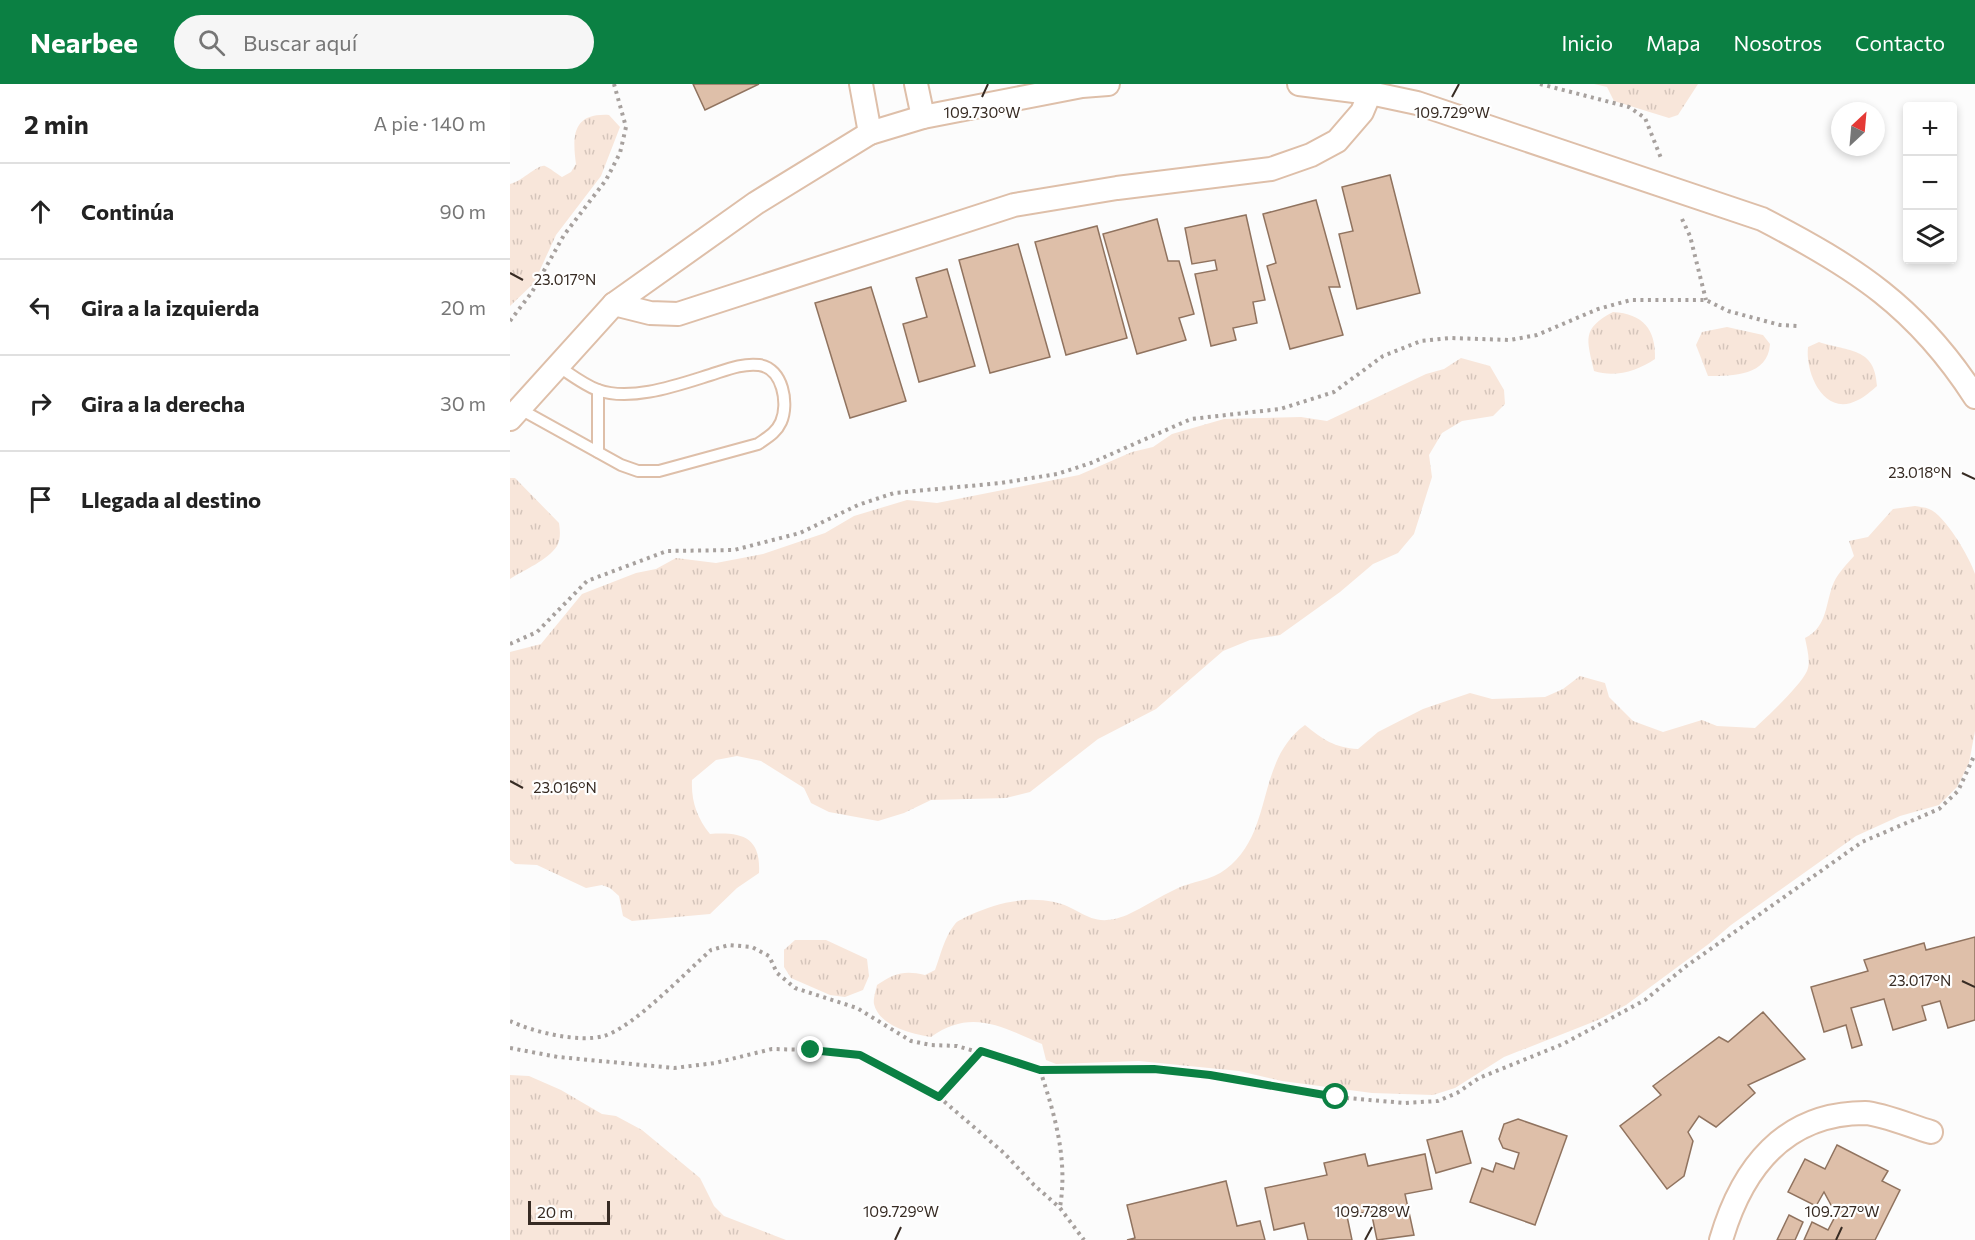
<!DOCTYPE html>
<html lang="es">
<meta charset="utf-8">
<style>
:root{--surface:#fff;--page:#f6f6f6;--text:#222;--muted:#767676;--line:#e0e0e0;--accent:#0b8043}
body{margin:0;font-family:Commissioner,sans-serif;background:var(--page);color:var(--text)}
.controls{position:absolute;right:18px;top:18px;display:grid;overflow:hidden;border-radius:6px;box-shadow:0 3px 9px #0003}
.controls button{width:54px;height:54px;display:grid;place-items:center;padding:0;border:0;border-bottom:2px solid var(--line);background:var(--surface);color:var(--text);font:30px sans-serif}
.compass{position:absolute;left:1321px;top:18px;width:54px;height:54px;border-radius:50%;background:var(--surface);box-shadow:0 3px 9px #0003;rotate:26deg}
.scale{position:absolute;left:18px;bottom:15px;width:82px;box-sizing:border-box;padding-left:6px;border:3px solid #372b23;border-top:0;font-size:16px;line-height:21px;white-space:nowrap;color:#372b23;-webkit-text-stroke:4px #fff;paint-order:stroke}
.stop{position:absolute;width:18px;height:18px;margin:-14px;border:4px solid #0b8043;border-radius:50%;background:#fff}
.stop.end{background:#0b8043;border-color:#fff;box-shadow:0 2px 6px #0008}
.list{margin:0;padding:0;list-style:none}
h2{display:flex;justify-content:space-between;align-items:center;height:78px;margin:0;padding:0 24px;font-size:26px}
h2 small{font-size:20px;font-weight:400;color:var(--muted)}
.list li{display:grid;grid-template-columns:39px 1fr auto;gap:18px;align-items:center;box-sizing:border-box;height:96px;padding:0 24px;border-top:2px solid var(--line)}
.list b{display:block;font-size:22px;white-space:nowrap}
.list em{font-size:20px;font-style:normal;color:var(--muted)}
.icon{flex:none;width:33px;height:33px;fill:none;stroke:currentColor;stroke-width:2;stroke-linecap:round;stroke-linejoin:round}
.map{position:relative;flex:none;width:1465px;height:1156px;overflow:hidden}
header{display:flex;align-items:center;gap:36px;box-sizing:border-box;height:84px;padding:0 30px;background:var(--accent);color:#fff}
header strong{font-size:28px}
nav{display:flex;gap:33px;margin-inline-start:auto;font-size:21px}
.search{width:420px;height:54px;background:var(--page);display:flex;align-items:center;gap:15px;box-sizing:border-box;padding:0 21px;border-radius:33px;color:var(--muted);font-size:22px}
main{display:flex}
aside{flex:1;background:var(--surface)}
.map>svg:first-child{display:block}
.grass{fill:url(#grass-tufts)}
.building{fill:#debfa9;stroke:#90735f;stroke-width:1.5}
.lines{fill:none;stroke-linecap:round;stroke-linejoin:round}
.service-casing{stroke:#debfa9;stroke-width:14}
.minor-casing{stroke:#debfa9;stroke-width:26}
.path{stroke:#a7a19e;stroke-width:4;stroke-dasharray:3 4.5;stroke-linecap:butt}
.service{stroke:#fff;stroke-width:10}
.minor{stroke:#fff;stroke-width:22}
.route{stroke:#0b8043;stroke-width:8}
.ticks{fill:none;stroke:#372b23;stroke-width:2}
.ticks-label{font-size:15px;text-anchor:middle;fill:#372b23;stroke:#fff;stroke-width:4.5;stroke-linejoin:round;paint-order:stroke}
</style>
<header>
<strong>Nearbee</strong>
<div class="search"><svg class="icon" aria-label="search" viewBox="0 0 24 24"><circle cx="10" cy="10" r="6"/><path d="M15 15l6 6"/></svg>Buscar aquí</div>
<nav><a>Inicio</a><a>Mapa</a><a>Nosotros</a><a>Contacto</a></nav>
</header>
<main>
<aside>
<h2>2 min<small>A pie · 140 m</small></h2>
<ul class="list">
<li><svg class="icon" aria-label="ahead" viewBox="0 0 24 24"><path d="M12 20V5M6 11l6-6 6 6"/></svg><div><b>Continúa</b></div><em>90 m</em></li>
<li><svg class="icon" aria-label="left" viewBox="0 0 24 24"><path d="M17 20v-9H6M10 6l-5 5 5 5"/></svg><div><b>Gira a la izquierda</b></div><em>20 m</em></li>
<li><svg class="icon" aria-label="right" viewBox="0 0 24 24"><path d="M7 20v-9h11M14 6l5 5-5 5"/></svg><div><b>Gira a la derecha</b></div><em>30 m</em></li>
<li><svg class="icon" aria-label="arrive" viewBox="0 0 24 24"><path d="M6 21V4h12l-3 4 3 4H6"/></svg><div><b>Llegada al destino</b></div></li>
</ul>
</aside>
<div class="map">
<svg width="1465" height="1156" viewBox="0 0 1465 1156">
<defs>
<pattern id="grass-tufts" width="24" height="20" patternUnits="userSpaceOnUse" patternTransform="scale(1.5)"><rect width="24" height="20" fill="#f8e6da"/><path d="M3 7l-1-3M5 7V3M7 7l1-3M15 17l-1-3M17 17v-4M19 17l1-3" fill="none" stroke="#d5c5bb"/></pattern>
</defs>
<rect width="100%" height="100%" fill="#fcfcfc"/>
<!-- grass -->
<g class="grass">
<polygon points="1084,0 1188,0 1168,31 1159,34 1104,17 1097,3"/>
<path d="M 99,31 L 110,43 L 91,92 L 46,151 L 24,199 L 0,222 L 0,100 C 10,99 28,80 35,82 C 40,84 47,90 52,93 L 61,88 L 66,80 C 62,51 63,29 99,31 Z"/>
<path d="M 1103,228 C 1133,230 1146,245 1145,275 C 1127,287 1105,294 1084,287 C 1077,255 1071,245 1103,228 Z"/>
<path d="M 1217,243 L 1253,251 L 1260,260 C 1258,292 1223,292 1198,292 L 1186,261 L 1192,248 Z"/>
<path d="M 1309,258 C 1339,268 1365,263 1367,302 C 1361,307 1355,313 1348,316 C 1314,334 1295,289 1298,263 Z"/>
<path d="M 951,274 L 980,282 L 994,306 L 995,320 L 983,332 L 952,337 L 932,349 L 919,371 L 922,393 L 904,450 L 888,469 L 863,480 L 830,508 L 770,551 L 740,556 L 713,567 L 646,625 L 588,655 L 520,708 L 496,714 L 421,716 L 394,729 L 368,737 L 319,728 L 301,719 L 294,704 L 251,677 L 227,672 L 206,676 L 182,696 C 181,717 187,734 200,750 C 232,748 251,753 249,789 L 227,804 L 200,830 L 122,837 L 113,832 L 109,812 L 100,804 L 92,801 L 76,804 L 27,781 L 5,780 L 0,776 L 0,568 L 31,560 L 72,510 L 126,489 L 146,485 L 166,474 L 206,479 L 253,470 L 315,449 L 344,432 L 397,416 L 427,419 L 569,391 L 622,368 L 643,363 L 662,350 L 714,335 L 791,333 L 817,337 L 916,290 L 934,285 Z"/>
<path d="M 0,394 L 5,394 L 49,439 C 50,446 51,455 47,462 C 38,476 14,486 0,495 Z"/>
<path d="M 1405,422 C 1409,423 1415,423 1419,425 C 1435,431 1460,474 1465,490 L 1465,647 L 1459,679 L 1447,703 L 1429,721 L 1390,732 L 1346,752 L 1221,841 L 1200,859 L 1116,921 L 1088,936 L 994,973 L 945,1004 L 923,1011 L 862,1009 L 772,997 L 729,987 L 629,977 L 546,980 L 536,976 L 532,960 C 492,943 461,924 421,953 C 402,950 369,942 364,920 C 363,915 366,906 367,901 C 384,889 395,886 415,891 L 425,886 C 431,870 434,854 445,840 C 448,836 455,834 460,831 C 487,819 514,812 544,818 C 573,824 580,846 617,831 C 634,823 649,813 666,805 C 682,797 701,797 716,785 C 765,748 745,677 795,641 C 812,655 825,664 848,665 L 868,648 L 913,625 L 960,609 L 982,615 L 1035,613 L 1053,605 L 1070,592 L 1095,599 L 1099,613 L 1123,637 L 1153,648 L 1192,636 L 1207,642 L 1245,644 C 1258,632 1290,602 1297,587 C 1301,578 1297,564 1295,554 C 1318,543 1315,519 1324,498 C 1329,488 1337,480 1344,472 L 1339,457 L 1358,453 L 1383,425 Z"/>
<polygon points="285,856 316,856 357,875 359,892 353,906 335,913 320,911 281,894 274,883 274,866"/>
<polygon points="0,991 19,992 51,1006 92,1030 106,1032 132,1046 190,1094 204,1122 214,1132 276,1156 0,1156"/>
</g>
<!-- building -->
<g class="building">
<polygon points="183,0 249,0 195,26"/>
<polygon points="880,91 910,209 847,225 829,150 843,147 832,103"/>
<polygon points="806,116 830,203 819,203 833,251 780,265 757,182 766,179 753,130"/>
<polygon points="736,131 755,216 743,218 747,239 723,244 726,256 701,262 685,190 707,186 705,176 682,180 675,144"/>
<polygon points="647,135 658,177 669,177 684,230 669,234 676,256 627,270 593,150"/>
<polygon points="587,142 617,254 556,271 525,158"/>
<polygon points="508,160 540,273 480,289 449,176"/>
<polygon points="437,185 465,282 409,298 393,240 417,233 406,194"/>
<polygon points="361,203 396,317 340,334 305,219"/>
<polygon points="1465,853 1465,936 1438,944 1430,917 1412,922 1416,936 1383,946 1374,915 1341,924 1352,961 1342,964 1336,941 1314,948 1301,903 1358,887 1354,876 1414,859 1416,866"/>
<polygon points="1253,928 1295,975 1238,1001 1245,1009 1206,1043 1189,1032 1178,1048 1183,1057 1174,1092 1157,1105 1110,1042 1151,1011 1143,1002 1209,953 1218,958"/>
<polygon points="1008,1035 1057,1052 1025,1141 960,1118 972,1084 983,1088 986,1079 1004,1085 1009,1069 993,1064 989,1055 994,1040"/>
<polygon points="952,1047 961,1079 926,1089 917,1056"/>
<polygon points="1327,1061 1378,1087 1372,1097 1390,1106 1365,1156 1294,1156 1302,1138 1318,1146 1329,1125 1321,1121 1314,1108 1306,1122 1278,1108 1295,1075 1315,1085"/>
<polygon points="855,1070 858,1082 915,1070 922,1105 895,1110 904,1151 867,1156 861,1127 837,1132 842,1156 798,1156 794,1139 764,1146 755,1104 817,1091 814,1079"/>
<polygon points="716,1097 727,1142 750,1137 755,1156 617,1156 625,1154 617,1121"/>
<polygon points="1279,1131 1293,1138 1285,1156 1267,1156"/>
</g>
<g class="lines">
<defs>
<g id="service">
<polyline points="88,306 88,368"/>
<path d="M 10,325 L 111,381 L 128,387 L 149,387 L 248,360 C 258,353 266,349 271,338 C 279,320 273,284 249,281 C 232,279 216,286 200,291 C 168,301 121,318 88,306 C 74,301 60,290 48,282"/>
</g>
<g id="minor">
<polyline points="351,0 360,49"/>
<polyline points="406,0 413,33"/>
<path d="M 789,0 L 860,9 L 907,19 L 1252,135 C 1345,183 1407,223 1465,313"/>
<polyline points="104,220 140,229 168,230 504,121 607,104 761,85 801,71 827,57 852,28 860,9"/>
<polyline points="0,335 104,220 246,119 360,49 413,33 572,2 598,0"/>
<path d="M 1211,1156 C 1232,1084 1274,1029 1355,1029 C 1373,1030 1403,1043 1421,1048"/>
</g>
</defs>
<!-- service casing -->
<use href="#service" class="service-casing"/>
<!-- minor casing -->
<use href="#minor" class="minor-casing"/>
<!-- path -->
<g class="path">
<polyline points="1030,0 1119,23 1135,34 1151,74"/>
<polyline points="1172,135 1180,152 1196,216"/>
<polyline points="0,237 22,208 54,151 96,96 110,69 116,43 104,0"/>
<polyline points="0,560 27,548 77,497 157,467 224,466 290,449 348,421 384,409 491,399 547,390 581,379 681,335 770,325 824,308 873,272 911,257 940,254 1000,256 1027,251 1088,225 1121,216 1196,216 1218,227 1270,241 1287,242"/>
<path d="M 0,937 C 23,948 69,959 94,952 C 124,943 176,888 201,866 L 219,861 L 242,863 L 259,872 L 267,889 L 285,904 L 347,924 L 401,957 L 421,961 L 447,962 L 530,986 L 644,985 L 701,991 L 826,1013 L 894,1019 L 928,1017 L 947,1009 L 969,994 L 1053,960 L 1135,916 L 1175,883 L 1352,758 L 1429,725 L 1448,707 L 1465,670"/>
<polyline points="0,964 48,973 164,984 205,979 262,965 301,966 350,971 429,1013 494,1069 524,1101 550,1124 574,1156"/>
<path d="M 530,986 C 545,1031 558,1076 550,1123"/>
<polyline points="429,1013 471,967"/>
</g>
<!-- service -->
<use href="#service" class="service"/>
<!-- minor -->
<use href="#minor" class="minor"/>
</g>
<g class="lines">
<!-- route -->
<polyline class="route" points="301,966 350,971 429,1013 471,967 530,986 644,985 700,991 826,1013"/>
</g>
<!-- ticks -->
<path class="ticks" d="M 472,13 L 478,0M 942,13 L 949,0M 0,189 L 13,196M 1452,389 L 1465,395M 0,697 L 13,704M 1452,897 L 1465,903M 385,1156 L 391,1143M 855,1156 L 862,1143M 1326,1156 L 1332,1143"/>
<g class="ticks-label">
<text x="472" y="34">109.730°W</text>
<text x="942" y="34">109.729°W</text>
<text x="55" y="201">23.017°N</text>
<text x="1410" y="394">23.018°N</text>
<text x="55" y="709">23.016°N</text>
<text x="1410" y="902">23.017°N</text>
<text x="391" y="1133">109.729°W</text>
<text x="862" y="1133">109.728°W</text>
<text x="1332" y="1133">109.727°W</text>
</g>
</svg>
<div class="controls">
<button>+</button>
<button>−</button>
<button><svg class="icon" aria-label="layers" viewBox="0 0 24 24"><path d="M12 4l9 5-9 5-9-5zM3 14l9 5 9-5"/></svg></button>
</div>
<svg class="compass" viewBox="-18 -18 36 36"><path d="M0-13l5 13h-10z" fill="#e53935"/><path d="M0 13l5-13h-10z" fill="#767676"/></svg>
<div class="scale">20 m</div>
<div class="stop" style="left:826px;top:1013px"></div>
<div class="stop end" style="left:301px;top:966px"></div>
</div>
</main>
